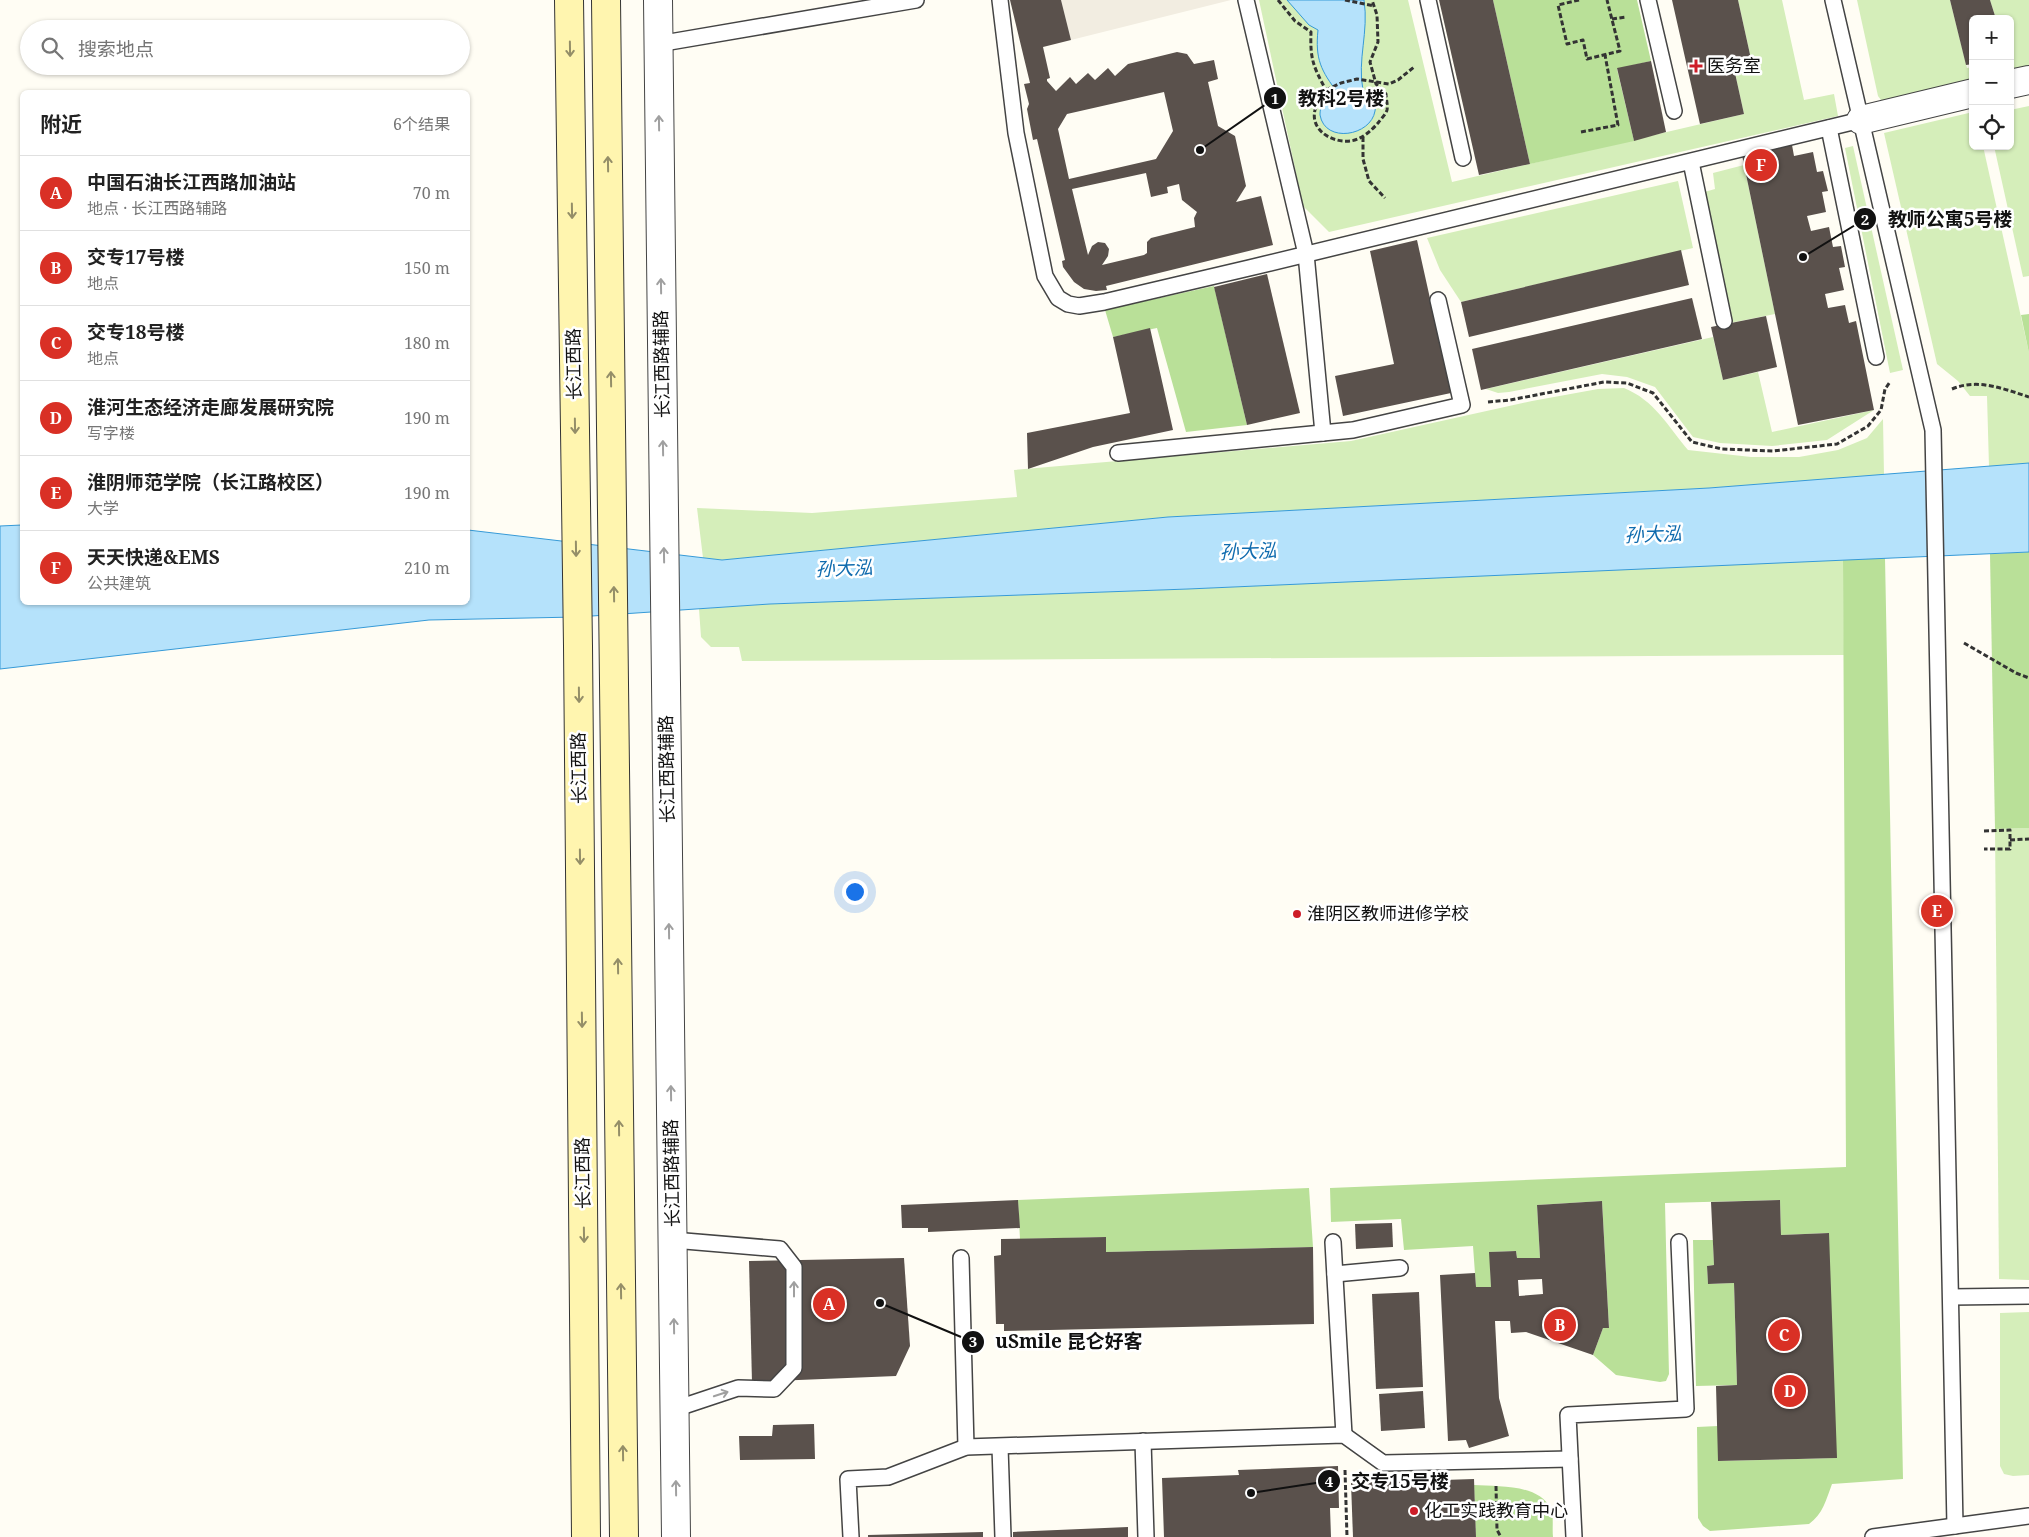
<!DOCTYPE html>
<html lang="zh">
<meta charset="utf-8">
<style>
:root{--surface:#fff;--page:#f2f2f2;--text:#222;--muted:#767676;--line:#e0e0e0;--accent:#d93025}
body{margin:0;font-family:"Noto Serif","Noto Sans SC",serif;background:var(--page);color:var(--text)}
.controls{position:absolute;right:15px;top:15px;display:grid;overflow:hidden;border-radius:8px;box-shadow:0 1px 4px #0004}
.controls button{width:45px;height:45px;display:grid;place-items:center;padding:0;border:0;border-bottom:1px solid var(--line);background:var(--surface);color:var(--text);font:25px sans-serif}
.you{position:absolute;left:854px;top:891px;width:18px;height:18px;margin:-12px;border:4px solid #fff;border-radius:50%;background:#1a73e8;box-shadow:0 0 0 8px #1a73e833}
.badge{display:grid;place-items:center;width:32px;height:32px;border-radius:50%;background:var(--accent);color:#fff;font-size:16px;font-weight:700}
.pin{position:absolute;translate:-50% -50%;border:2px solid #fff;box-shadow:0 1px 5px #0006}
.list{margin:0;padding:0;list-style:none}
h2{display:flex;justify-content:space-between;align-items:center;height:65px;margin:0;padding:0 20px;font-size:21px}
h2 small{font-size:16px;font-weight:400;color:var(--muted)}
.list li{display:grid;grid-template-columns:32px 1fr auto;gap:15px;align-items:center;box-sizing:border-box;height:75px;padding:0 20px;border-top:1px solid var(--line)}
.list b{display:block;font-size:19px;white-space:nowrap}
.list p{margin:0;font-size:16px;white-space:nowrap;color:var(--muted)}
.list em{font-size:16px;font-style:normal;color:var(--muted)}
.icon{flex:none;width:28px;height:28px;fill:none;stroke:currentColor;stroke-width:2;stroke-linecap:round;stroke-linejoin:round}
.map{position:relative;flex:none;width:2029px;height:1537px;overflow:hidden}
.search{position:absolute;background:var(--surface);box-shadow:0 1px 4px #0004;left:20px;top:20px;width:450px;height:55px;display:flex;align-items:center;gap:12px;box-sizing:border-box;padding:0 18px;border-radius:28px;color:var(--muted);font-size:19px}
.panel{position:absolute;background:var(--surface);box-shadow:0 1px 4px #0004;left:20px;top:90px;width:450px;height:515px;border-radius:8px}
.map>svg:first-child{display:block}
.green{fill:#d5eeba}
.forest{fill:#b9e098}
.plaza{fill:#f2ede1}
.water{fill:#b5e2fb;stroke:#369ad7}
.building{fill:#5a514c;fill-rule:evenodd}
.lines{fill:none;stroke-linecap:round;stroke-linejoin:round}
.service-casing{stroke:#444;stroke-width:18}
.minor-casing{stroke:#444;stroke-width:30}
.tertiary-casing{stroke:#444;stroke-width:30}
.secondary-casing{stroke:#333;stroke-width:30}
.path{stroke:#333;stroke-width:3;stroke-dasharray:5 2.5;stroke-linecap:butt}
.service{stroke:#fff;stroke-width:15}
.minor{stroke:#fff;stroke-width:28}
.tertiary{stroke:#fff;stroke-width:28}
.secondary{stroke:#fff5af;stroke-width:28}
.oneway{stroke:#948e68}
.oneway2{stroke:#a0a0a0}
.poi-dot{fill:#cd1d28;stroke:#fff;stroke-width:2}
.labels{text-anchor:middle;stroke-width:5;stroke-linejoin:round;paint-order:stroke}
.poi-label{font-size:18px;fill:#111;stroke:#fff;text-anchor:start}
.street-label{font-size:18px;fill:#111;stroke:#fff}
.water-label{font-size:19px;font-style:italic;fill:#0f6bae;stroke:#fff}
.leader{fill:none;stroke:#111;stroke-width:2}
.callout-dot{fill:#111;stroke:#fff;stroke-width:2}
.mark-label{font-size:15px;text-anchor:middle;font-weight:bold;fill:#fff}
.callout-label{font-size:19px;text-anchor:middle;font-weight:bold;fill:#111;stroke:#fff;stroke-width:5;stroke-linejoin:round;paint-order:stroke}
</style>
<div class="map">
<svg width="2029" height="1537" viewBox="0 0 2029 1537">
<rect width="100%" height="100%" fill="#fffdf4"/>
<!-- green -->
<g class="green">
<polygon points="1259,0 1408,0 1452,182 1744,114 1733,64 1751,59 1738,0 1782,0 1804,100 1834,94 1838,116 1329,232 1303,206"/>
<polygon points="1857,0 1950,0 1967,68 1973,67 1973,80 1887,101 1881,100 1878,96"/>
<polygon points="1990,0 2029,0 2029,66 2010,71 2010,19 1996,19"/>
<polygon points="2029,106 2029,276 2023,277 1994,146 2010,146 2010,110"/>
<polygon points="1973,112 1973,146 1983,146 2029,353 2029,463 1989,467 1987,396 1970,396 1958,381 1937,364 1884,133"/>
<polygon points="1853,146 1903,370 1890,373 1845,148"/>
<polygon points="1744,165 1775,314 1730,323 1701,193 1715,189 1713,173"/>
<polygon points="1678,181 1693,248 1461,302 1440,270 1427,238"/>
<polygon points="1713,337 1723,380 1758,372 1772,432 1874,410 1827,440 1772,446 1720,443 1693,437 1655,387 1627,377 1602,374 1509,392 1498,393 1486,389"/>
<path d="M 1624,388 C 1654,400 1668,426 1688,450 L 1751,457 L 1799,457 L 1838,450 L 1867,438 L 1883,419 L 1884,475 L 1709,488 L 1168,517 L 722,560 L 703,558 L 697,508 L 812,513 L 1017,497 L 1014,470 L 1351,441 L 1532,401 L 1598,389 Z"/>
<polygon points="1843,559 1844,655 742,661 739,647 711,647 701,637 699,609 770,604 1188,589"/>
<polygon points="2029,828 2029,1280 1999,1279 1995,829"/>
<polygon points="2029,1312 2029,1475 2013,1476 2004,1474 2000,1466 2000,1313"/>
</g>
<!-- forest -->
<g class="forest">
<polygon points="1493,0 1637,0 1651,61 1617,69 1634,141 1530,164"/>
<polygon points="1214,286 1247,425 1186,432 1157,328 1113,337 1105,310"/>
<polygon points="2029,314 2029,353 2021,315"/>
<polygon points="2029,552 2029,828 1995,829 1990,554"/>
<path d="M 1885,558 L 1903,1479 L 1832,1484 C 1826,1500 1823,1514 1809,1524 L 1710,1531 L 1703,1526 L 1698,1518 L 1697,1427 L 1718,1426 L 1719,1461 L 1836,1458 L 1828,1233 L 1781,1235 L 1780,1200 L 1665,1203 L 1669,1374 L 1666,1381 L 1660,1382 L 1616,1375 L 1593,1355 L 1603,1328 L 1609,1328 L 1602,1201 L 1537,1205 L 1540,1258 L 1517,1258 L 1516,1251 L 1490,1252 L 1491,1287 L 1476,1287 L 1473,1246 L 1404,1250 L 1401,1219 L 1331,1222 L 1330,1188 L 1846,1167 L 1843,559 Z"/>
<polygon points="1309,1188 1313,1247 1106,1252 1106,1237 1020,1239 1018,1200"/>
<polygon points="1693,1240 1713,1240 1714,1265 1707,1266 1708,1284 1734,1283 1737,1385 1696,1386"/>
<path d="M 1474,1485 C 1498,1487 1538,1483 1551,1509 C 1554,1516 1552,1529 1553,1537 L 1476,1537 Z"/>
</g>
<!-- plaza -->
<polygon class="plaza" points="1061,0 1231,0 1071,40"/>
<!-- water -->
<g class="water">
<path d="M 1287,0 L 1364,0 C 1369,32 1357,60 1363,90 C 1373,96 1377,99 1375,111 C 1371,136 1325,144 1320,115 C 1320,110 1321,104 1325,101 C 1329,97 1335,95 1338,93 C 1321,71 1315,59 1318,30 L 1309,25 Z"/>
<polygon points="2029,463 2029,552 1188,589 770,604 577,617 429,620 0,669 0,526 22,525 22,602 468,602 468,530 722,560 1168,517 1709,488"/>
</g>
<!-- building -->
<g class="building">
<path d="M 1010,0 L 1061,0 L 1071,40 L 1043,47 L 1050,78 L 1047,79 L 1047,81 L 1056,91 L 1070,77 L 1076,84 L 1088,73 L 1095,80 L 1108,68 L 1115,76 L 1128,64 L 1177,52 L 1187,54 L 1194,64 L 1214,60 L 1218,79 L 1208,82 L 1218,126 L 1235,136 L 1246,186 L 1236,202 L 1261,196 L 1273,245 L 1106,286 L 1107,290 L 1096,291 L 1084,289 L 1074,282 L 1063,267 L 1062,261 L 1065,260 L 1037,139 L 1033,140 L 1027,109 L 1029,104 L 1024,84 L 1030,83 ZM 1164,92 L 1173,131 L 1156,159 L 1069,179 L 1058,129 L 1067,114 ZM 1146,173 L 1151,197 L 1168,193 L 1167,187 L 1179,184 L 1182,200 L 1197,212 L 1194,218 L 1195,227 L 1151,238 L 1147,242 L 1147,253 L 1144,255 L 1102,265 L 1108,256 L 1109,249 L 1105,243 L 1098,242 L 1092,246 L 1088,255 L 1072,189 Z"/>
<polygon points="1439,0 1493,0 1530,164 1479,175"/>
<polygon points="1672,0 1738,0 1751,59 1733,64 1744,114 1700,124"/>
<polygon points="1950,0 1990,0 1996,19 1973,19 1973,64 1966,65"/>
<polygon points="1651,61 1666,132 1634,141 1617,68"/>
<polygon points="1792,145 1794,156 1813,152 1817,172 1823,171 1828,191 1822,192 1826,212 1807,216 1811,231 1829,227 1833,247 1841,246 1845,267 1839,268 1844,290 1825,294 1828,308 1845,305 1849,323 1856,321 1874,410 1798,425 1742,155"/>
<polygon points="1417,240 1451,393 1343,416 1335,376 1394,364 1370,251"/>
<polygon points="1681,250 1689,285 1469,337 1461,302"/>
<polygon points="1267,274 1300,413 1247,425 1214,287"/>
<polygon points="1692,298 1702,339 1481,390 1472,349"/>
<polygon points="1766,316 1777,367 1723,380 1711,327"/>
<polygon points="1150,328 1173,430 1093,447 1028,469 1027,433 1130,413 1113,337"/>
<polygon points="1018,1200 1020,1228 928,1232 928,1228 902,1228 901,1205"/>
<polygon points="1780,1200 1781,1235 1829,1233 1837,1458 1718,1461 1716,1386 1737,1385 1734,1283 1708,1284 1707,1266 1714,1265 1711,1202"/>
<path d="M 1602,1201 L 1609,1328 L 1603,1328 L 1593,1355 L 1526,1332 L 1511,1333 L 1510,1321 L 1495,1321 L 1499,1398 L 1509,1436 L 1469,1448 L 1466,1440 L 1448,1441 L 1440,1275 L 1475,1273 L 1476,1287 L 1491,1287 L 1489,1252 L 1516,1251 L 1517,1258 L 1540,1258 L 1537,1205 ZM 1542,1279 L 1543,1294 L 1519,1296 L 1518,1280 Z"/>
<polygon points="1392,1223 1393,1247 1356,1249 1355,1224"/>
<polygon points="1106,1237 1106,1252 1313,1247 1314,1324 1004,1331 1004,1324 996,1324 994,1256 1001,1255 1001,1239"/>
<polygon points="904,1258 910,1346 896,1376 752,1382 749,1261"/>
<polygon points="1419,1292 1423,1387 1376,1389 1372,1294"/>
<polygon points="1423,1391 1425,1428 1381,1431 1379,1394"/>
<polygon points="814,1424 815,1459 740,1460 739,1436 772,1436 773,1425"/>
<polygon points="1338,1466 1339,1508 1330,1508 1331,1537 1164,1537 1162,1478 1239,1475 1238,1470"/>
<polygon points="1474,1479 1476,1537 1353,1537 1351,1483"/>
<polygon points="1128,1527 1128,1537 1013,1537 1013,1532"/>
<polygon points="983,1532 983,1537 868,1537 868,1535"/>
</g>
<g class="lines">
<defs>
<g id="service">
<polyline points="1000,0 1016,133 1045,276 1058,298 1068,304 1079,306 1104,302 1249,268 1861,120"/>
<polyline points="1246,0 1306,254 1323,433"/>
<polyline points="1428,0 1463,158"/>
<polyline points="1648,0 1674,111"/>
<polyline points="1833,0 1933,430 1955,1526"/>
<polyline points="658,44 916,0"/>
<polyline points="1829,128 1876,357"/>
<polyline points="1691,162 1724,321"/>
<polyline points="1118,453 1353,430 1462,405 1438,300"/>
<polyline points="673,1240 780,1249 794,1267 794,1368 774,1389 738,1388 675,1409"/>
<polyline points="1333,1242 1344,1435"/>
<polyline points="961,1258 966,1447"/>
<polyline points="1335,1274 1400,1268"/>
<polyline points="1951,1297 2029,1296"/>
<polyline points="1143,1441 1146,1537"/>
<polyline points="1000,1447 1003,1537"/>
<polyline points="851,1537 848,1479 888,1477 966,1447 1344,1435 1383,1463 1570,1459"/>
<polyline points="1574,1537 1568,1415 1686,1409 1679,1242"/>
<polyline points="1873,1537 2029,1516"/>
</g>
<g id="minor">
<polyline points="2010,84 2029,80"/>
<polyline points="1861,120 1973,93"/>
</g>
<polyline id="tertiary" points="658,0 676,1537"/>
<g id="secondary">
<polyline points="569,0 578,646 586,1537"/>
<polyline points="606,0 624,1537"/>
</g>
</defs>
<!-- service casing -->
<use href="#service" class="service-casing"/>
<!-- minor casing -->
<use href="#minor" class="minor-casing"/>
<!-- tertiary casing -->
<use href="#tertiary" class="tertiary-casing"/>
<!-- secondary casing -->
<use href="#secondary" class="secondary-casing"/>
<!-- path -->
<g class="path">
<path d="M 1278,0 L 1295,21 L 1311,32 C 1310,59 1313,66 1326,90 C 1321,96 1317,102 1315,110 C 1310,130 1332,143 1350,141 C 1361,140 1371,131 1378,123 C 1381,119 1386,114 1387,110 C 1388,105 1386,99 1386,94 L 1376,84 L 1370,62 L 1378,42 L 1377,15 L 1372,0"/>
<polyline points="1345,0 1374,6"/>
<polyline points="1579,0 1558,5 1567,44 1583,40 1587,59 1620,51 1607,0"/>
<polyline points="1612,19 1626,17"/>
<polyline points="1326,90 1341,83 1357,79 1389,84 1398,80 1414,67"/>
<polyline points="1581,132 1618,125 1605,55"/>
<polyline points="1363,137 1363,159 1369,181 1385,198"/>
<path d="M 1952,389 C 1978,378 2004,389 2029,397"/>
<polyline points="1488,402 1510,400 1604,382 1627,383 1653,393 1692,442 1722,449 1773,451 1837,444 1868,426 1881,410 1885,389 1890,382"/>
<polyline points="1964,643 2016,673 2029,678"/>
<polyline points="1984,831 2010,830 2010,849 1984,849"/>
<polyline points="2010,840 2029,839"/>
<polyline points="1345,1470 1347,1537"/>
<polyline points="1496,1486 1497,1530 1501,1537"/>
</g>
<!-- service -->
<use href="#service" class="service"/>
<!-- minor -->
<use href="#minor" class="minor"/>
<!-- tertiary -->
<use href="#tertiary" class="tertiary"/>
<!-- secondary -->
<use href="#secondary" class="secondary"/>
</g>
<!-- one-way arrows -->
<defs><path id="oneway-shaft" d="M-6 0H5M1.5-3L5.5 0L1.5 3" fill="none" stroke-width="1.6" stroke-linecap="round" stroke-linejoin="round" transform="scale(1.25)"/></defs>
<g class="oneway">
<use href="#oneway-shaft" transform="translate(570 49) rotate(89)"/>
<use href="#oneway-shaft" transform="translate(608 164) rotate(-91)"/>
<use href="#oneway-shaft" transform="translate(572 211) rotate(89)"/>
<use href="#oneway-shaft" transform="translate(611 379) rotate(-91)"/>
<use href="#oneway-shaft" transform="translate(575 426) rotate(89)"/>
<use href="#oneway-shaft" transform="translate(576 549) rotate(89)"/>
<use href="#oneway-shaft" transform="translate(614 594) rotate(-91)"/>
<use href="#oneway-shaft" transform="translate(579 695) rotate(89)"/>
<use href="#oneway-shaft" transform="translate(580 857) rotate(89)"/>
<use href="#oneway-shaft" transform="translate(618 966) rotate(-91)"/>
<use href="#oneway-shaft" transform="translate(582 1020) rotate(89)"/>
<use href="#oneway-shaft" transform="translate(619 1128) rotate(-91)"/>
<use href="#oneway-shaft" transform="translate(584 1235) rotate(89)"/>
<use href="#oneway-shaft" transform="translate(621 1291) rotate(-91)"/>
<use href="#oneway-shaft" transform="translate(623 1453) rotate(-91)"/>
</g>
<g class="oneway2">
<use href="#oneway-shaft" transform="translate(659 123) rotate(-91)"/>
<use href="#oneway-shaft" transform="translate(661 286) rotate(-91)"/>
<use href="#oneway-shaft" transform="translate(663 448) rotate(-91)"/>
<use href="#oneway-shaft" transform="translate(664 555) rotate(-91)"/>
<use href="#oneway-shaft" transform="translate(669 931) rotate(-91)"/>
<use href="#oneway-shaft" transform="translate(671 1093) rotate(-91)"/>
<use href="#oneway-shaft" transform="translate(794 1289) rotate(-90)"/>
<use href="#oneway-shaft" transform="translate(674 1326) rotate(-91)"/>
<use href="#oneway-shaft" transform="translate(721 1394) rotate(-18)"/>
<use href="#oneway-shaft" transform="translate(676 1488) rotate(-91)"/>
</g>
<!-- markers -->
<g class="poi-dot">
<path d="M1693.5 58.5h5v5h5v5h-5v5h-5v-5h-5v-5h5z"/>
<circle cx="1297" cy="914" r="5"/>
<circle cx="1414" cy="1511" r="5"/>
</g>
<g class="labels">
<!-- poi labels -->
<g class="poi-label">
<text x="1707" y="72">医务室</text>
<text x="1307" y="920">淮阴区教师进修学校</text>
<text x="1424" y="1517">化工实践教育中心</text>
</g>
<!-- street labels -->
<g class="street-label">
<text transform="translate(574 364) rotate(-91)" y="6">长江西路</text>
<text transform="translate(662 364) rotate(-91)" y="6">长江西路辅路</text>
<text transform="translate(579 768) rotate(-91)" y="6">长江西路</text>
<text transform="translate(667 769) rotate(-91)" y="6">长江西路辅路</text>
<text transform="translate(583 1173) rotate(-91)" y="6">长江西路</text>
<text transform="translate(672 1173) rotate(-91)" y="6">长江西路辅路</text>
</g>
<!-- water labels -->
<g class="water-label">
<text transform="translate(1653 534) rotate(-2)" y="7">孙大泓</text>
<text transform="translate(1248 551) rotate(-2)" y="7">孙大泓</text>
<text transform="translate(844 568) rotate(-2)" y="7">孙大泓</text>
</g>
</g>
<!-- callouts -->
<path class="leader" d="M1200 150L1275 98M1803 257L1865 219M880 1303L973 1342M1251 1493L1329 1481"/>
<g class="callout-dot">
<circle cx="1200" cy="150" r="5"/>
<circle cx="1803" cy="257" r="5"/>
<circle cx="880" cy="1303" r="5"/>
<circle cx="1251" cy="1493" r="5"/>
<circle cx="1275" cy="98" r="12"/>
<circle cx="1865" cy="219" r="12"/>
<circle cx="973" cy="1342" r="12"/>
<circle cx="1329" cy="1481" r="12"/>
</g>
<g class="mark-label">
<text x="1275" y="104">1</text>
<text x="1865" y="225">2</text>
<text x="973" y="1347">3</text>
<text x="1329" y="1487">4</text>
</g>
<g class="callout-label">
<text x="1341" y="105">教科2号楼</text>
<text x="1950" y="226">教师公寓5号楼</text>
<text x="1069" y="1348">uSmile 昆仑好客</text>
<text x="1400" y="1488">交专15号楼</text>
</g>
</svg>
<div class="controls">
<button>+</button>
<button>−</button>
<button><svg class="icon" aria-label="locate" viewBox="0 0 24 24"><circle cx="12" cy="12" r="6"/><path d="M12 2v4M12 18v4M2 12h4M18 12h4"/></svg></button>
</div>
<div class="you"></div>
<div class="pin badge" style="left:829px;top:1304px">A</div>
<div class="pin badge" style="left:1560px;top:1325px">B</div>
<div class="pin badge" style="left:1784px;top:1335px">C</div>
<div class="pin badge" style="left:1790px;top:1391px">D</div>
<div class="pin badge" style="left:1937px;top:911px">E</div>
<div class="pin badge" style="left:1761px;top:165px">F</div>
<div class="search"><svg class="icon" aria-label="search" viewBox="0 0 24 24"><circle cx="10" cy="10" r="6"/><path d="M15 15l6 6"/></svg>搜索地点</div>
<section class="panel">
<h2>附近<small>6个结果</small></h2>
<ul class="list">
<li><span class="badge">A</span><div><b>中国石油长江西路加油站</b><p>地点 · 长江西路辅路</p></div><em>70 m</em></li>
<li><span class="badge">B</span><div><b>交专17号楼</b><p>地点</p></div><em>150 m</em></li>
<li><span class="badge">C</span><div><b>交专18号楼</b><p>地点</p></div><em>180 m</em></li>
<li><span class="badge">D</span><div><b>淮河生态经济走廊发展研究院</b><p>写字楼</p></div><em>190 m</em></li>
<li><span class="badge">E</span><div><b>淮阴师范学院（长江路校区）</b><p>大学</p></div><em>190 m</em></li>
<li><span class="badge">F</span><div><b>天天快递&amp;EMS</b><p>公共建筑</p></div><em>210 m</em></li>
</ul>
</section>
</div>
